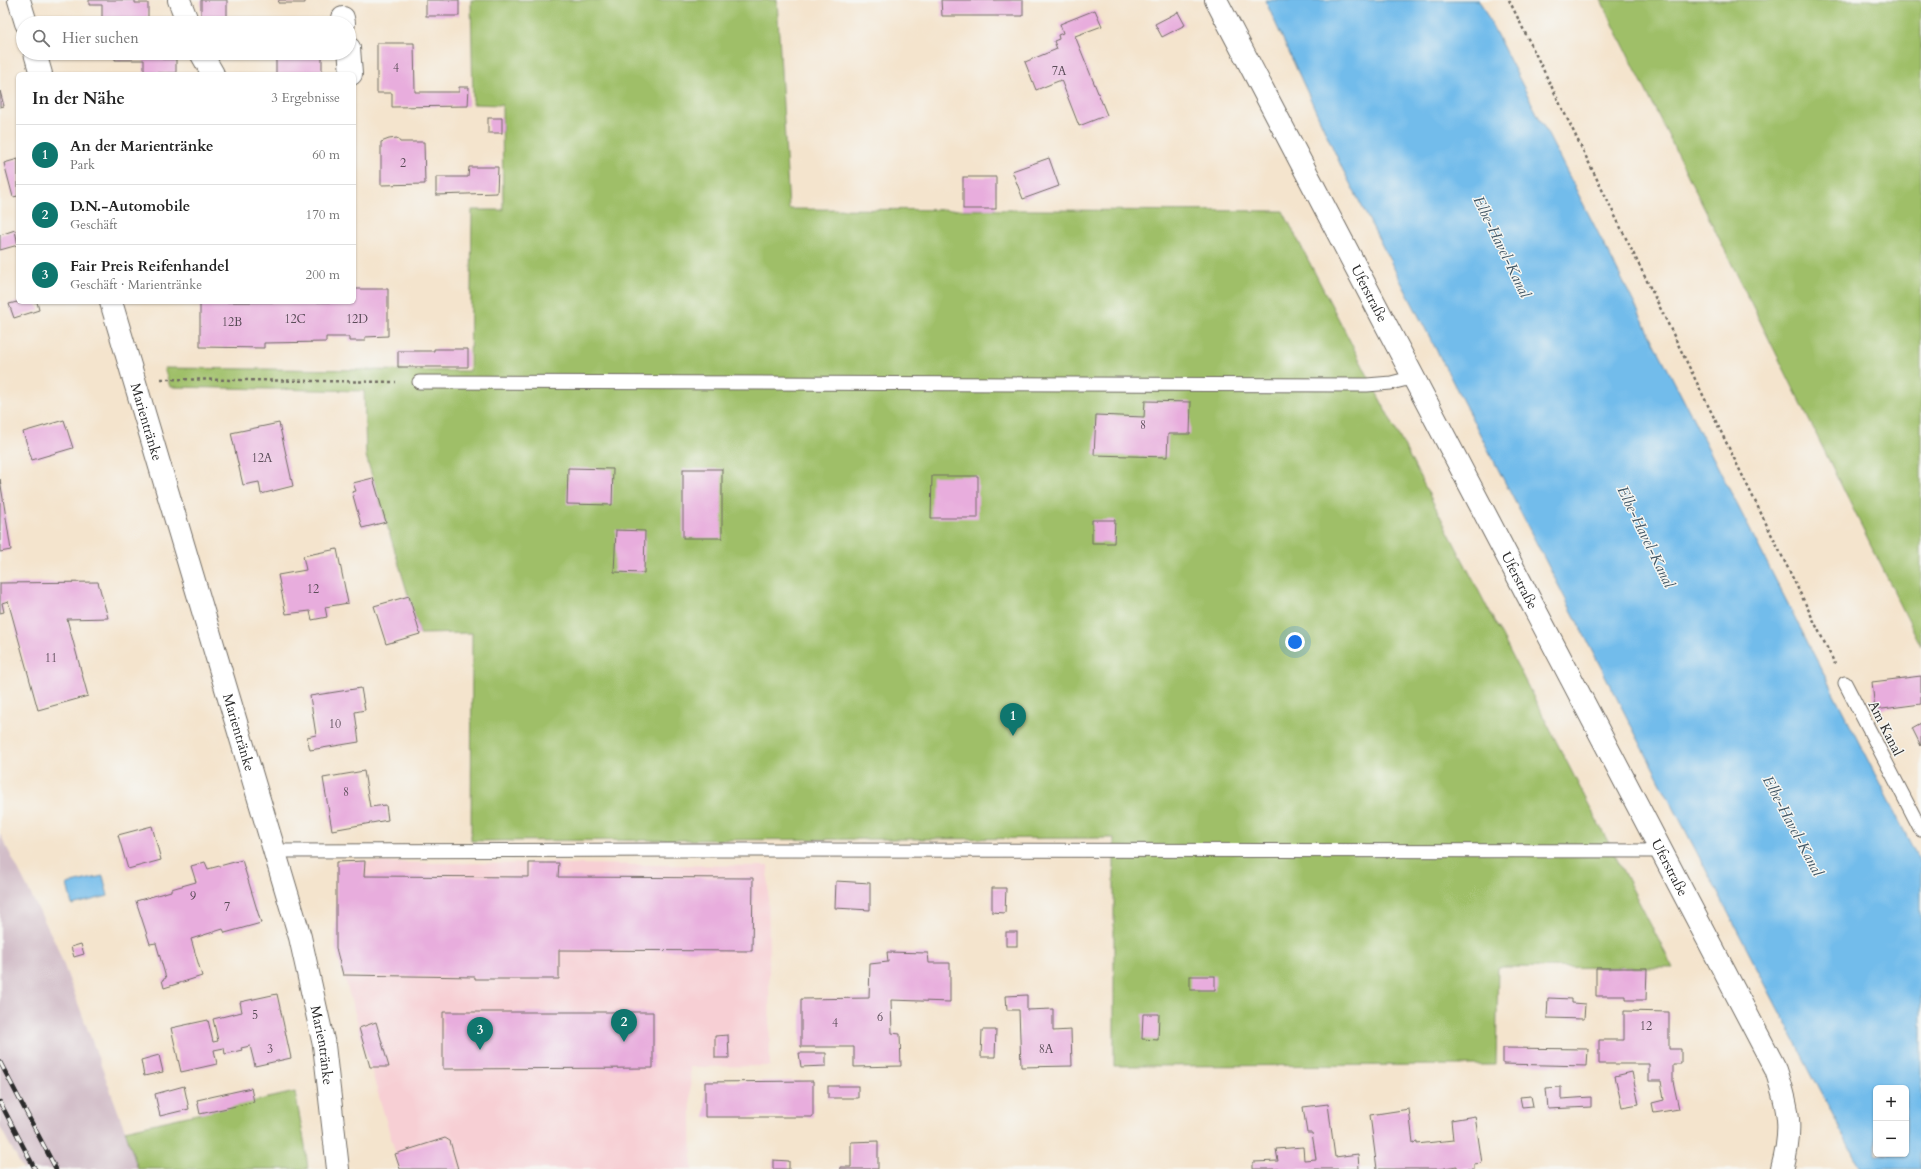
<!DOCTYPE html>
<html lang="de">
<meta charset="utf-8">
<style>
:root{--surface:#fff;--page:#f6f6f6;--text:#222;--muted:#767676;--line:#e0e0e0;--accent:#0f766e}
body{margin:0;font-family:Cardo,serif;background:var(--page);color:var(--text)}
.controls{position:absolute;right:12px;bottom:12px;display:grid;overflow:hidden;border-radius:6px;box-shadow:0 1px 3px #0004}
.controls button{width:36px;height:36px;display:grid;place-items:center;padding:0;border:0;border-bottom:1px solid var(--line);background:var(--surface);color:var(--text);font:20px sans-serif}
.you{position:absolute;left:1295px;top:642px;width:14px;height:14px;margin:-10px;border:3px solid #fff;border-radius:50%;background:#1a73e8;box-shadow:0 0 0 6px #1a73e833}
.badge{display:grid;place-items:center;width:26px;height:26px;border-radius:50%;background:var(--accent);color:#fff;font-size:13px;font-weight:700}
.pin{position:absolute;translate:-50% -33px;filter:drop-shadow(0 1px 2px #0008)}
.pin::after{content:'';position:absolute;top:21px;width:14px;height:12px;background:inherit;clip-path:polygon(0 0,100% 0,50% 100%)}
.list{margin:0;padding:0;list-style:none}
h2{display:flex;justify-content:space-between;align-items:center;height:52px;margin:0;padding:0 16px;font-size:17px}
h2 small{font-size:13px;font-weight:400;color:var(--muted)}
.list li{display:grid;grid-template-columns:26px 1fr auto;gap:12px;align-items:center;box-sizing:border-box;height:60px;padding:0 16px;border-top:1px solid var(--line)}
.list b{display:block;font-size:15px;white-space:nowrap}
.list p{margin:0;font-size:13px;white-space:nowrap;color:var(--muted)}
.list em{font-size:13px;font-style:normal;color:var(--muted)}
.icon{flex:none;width:22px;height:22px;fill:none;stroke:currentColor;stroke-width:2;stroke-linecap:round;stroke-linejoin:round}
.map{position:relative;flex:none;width:1921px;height:1169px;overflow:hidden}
.search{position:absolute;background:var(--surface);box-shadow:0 1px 3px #0004;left:16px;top:16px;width:340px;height:44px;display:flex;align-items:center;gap:10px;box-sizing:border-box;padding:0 14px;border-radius:22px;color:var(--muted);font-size:15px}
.panel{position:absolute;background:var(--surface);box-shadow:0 1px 3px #0004;left:16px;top:72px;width:340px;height:232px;border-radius:6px}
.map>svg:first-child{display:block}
.built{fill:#f7cfd4}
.industrial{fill:#d2bdc8}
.green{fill:#9fbf68;stroke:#65754a}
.water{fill:#72bceb;stroke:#4e748b;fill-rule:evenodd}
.building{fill:#e8addd}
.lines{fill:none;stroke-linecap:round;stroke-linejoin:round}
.service-casing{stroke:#716c64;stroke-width:15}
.minor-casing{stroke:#716c64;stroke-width:24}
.path{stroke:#716c64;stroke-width:2.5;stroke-dasharray:3 3;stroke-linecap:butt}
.service{stroke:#fff;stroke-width:13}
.minor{stroke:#fff;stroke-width:22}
.rail-casing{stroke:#2b2b2b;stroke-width:4.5}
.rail{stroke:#f6f6f2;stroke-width:3;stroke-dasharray:9;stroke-linecap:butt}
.labels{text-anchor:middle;stroke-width:3;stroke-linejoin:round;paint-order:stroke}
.number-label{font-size:12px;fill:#5a4c58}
.street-label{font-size:14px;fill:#2b2b2b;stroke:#f6f6f2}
.water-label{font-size:15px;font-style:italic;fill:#405665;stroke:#f6f6f2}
</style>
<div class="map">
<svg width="1921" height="1169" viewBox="0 0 1921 1169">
<rect width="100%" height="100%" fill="#f6f6f2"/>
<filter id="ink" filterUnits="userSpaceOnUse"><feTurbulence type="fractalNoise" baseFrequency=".025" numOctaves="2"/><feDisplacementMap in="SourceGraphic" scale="8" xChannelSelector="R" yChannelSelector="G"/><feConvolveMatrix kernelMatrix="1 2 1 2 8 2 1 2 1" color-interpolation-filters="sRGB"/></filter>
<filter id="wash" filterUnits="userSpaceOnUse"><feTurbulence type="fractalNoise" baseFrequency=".012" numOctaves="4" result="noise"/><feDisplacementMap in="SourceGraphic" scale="16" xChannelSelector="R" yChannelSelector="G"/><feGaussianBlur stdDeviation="0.9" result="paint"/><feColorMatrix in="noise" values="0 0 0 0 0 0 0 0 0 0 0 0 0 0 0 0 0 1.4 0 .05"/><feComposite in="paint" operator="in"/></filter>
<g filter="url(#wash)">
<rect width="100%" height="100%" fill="#f4e4cd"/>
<!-- built -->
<polygon class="built" points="336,862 768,866 770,1066 690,1067 692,1169 400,1169 336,948"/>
<!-- industrial -->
<polygon class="industrial" points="0,834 56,944 125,1130 138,1169 23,1169 0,1127"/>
<!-- green -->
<g class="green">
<polygon points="471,0 777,0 789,209 1283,211 1673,968 1498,967 1496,1065 1114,1066 1114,838 471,841 472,633 420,634 366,456 364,391 170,387 164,368 470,371 472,210 503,210 502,105 473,104"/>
<polygon points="1601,0 1921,0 1921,646"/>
<polygon points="295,1092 305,1145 308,1169 138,1169 125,1130"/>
</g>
<!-- water -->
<g class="water">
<path d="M 1265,0 L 1479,0 L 1921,864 L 1921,1169 L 1861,1169 L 1342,168 ZM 1876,1088 L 1906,1088 L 1906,1154 L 1876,1154 Z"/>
<polygon points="103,876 108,896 72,905 67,884"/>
</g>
<g id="blocks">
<!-- building -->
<g class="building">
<polygon points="89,0 135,0 135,3 148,3 148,23 102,23 102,5 89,5"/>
<polygon points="201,0 227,0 227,19 201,20"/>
<polygon points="279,0 305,0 305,3 278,3"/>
<rect x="426" y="0" width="33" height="16"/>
<polygon points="941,0 1023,0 1023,16 942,16"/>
<polygon points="1095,10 1102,26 1075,36 1107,115 1079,126 1061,80 1036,90 1025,62 1057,49 1054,41 1059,39 1058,35 1063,33 1060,24"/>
<polygon points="1178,12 1185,25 1162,37 1155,24"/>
<polygon points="377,43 414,43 415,92 459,92 459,87 469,87 468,106 392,107 392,93 377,93"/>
<polygon points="115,53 162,53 162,59 176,59 176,73 144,73 144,60 115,60"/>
<polygon points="322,57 322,74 276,74 276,58"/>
<polygon points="0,91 4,106 0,107"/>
<rect x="488" y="118" width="14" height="15"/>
<polygon points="397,138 400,142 424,142 425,184 381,185 381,142 389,139"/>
<polygon points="1049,158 1059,186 1023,199 1012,171"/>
<polygon points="18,159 18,196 13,197 4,163"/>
<polygon points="469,167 498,167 497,193 436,195 436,177 468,177"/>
<rect x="963" y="177" width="33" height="32"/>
<polygon points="15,230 18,245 0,250 0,235"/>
<polygon points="354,289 388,289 388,336 365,337 365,341 349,341 349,337 326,337 326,342 264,343 264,348 200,347 200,302 354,302"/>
<polygon points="17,302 37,302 39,310 14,318 9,304"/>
<polygon points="434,349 468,349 468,367 398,367 398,351 434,351"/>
<polygon points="1145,401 1191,402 1190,434 1168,434 1167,457 1094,455 1096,415 1144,417"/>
<polygon points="64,420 73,448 32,460 23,432"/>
<polygon points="279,423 293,486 261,494 259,482 243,485 231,433"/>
<polygon points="568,468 613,469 612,505 567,504"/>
<rect x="683" y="469" width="39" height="69"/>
<polygon points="932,476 978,476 978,518 931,518"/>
<polygon points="373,478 386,522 362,528 352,492 356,491 353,483"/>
<polygon points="0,479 11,550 0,552"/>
<polygon points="1092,520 1115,520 1114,543 1092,543"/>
<polygon points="616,530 645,531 644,573 614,572"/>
<polygon points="337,549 348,603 325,607 327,617 312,620 310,611 286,614 278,575 306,570 303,556"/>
<polygon points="98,582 108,618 67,619 88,696 38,710 8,601 2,603 4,612 0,613 0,583"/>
<polygon points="409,596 420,634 386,644 374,606"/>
<polygon points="1921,676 1921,704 1875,710 1872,682"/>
<polygon points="361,688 365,710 355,712 359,742 310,750 307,737 316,735 310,696"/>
<polygon points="1921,723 1921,746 1912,728"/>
<polygon points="364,771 370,807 386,805 388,820 332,830 323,778"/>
<polygon points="152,826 161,860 128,869 118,835"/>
<polygon points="242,860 261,923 225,933 223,929 191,939 202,976 164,988 162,980 166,978 156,943 150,944 136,901 171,891 171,889 196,882 191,866 205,862 208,869"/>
<polygon points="365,861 364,876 529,877 529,863 559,863 558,877 753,878 752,951 559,950 559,979 475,979 475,977 343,975 336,948 336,862"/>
<polygon points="836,881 870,883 870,910 835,908"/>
<polygon points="992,888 1006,888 1005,913 992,912"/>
<rect x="1006" y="932" width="11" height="14"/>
<polygon points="81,944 84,954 74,957 71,947"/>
<polygon points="887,952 928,953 929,963 950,963 950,1002 891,1000 892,1033 900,1034 901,1066 854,1067 854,1047 801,1047 801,999 869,998 870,964 888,962"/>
<polygon points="1596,968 1647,968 1646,1000 1626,1000 1626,996 1596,996"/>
<rect x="1190" y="976" width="25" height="14"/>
<polygon points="277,994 291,1058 255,1066 250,1046 241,1048 242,1050 225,1054 224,1048 214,1050 217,1064 181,1072 171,1028 208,1020 213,1042 218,1041 213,1019 242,1012 240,1002"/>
<polygon points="1027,995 1027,1010 1053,1009 1053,1031 1071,1030 1072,1066 1021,1067 1019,1010 1007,1010 1006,996"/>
<polygon points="1548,998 1572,999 1572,1003 1585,1004 1584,1019 1547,1018"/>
<polygon points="1624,1011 1669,1012 1669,1049 1681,1049 1681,1064 1673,1064 1673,1081 1679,1109 1654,1113 1652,1103 1664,1100 1661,1081 1649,1081 1649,1064 1599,1064 1599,1040 1624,1040"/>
<polygon points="443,1012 653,1012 653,1068 443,1069"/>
<polygon points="1143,1014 1159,1014 1158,1040 1142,1039"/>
<polygon points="376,1022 389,1067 370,1067 359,1028"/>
<polygon points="982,1030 996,1030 995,1057 981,1057"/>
<polygon points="728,1035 729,1058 715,1058 715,1036"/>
<polygon points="1503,1048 1588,1049 1587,1066 1503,1064"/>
<polygon points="799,1053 826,1053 826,1066 801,1067"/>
<polygon points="159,1055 163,1072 144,1076 141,1060"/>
<polygon points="1632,1072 1639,1104 1622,1107 1615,1076"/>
<polygon points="813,1081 813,1117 705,1117 705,1082"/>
<polygon points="184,1086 189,1109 160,1116 155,1094"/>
<rect x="828" y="1086" width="30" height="12"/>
<polygon points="1561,1087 1561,1099 1591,1097 1591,1107 1548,1109 1546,1088"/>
<polygon points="251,1088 254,1102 200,1114 197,1100"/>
<polygon points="1531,1096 1533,1106 1522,1107 1520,1097"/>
<polygon points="1328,1104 1335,1157 1358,1154 1359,1169 1253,1169 1253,1162 1278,1161 1276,1149 1303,1147 1304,1160 1316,1159 1312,1133 1307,1133 1303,1107"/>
<polygon points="1409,1109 1413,1143 1417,1142 1417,1144 1453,1140 1451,1120 1475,1116 1482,1163 1474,1164 1474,1169 1457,1169 1457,1166 1439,1169 1377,1169 1370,1115"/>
<polygon points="445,1138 450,1141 458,1169 400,1169 395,1154"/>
<polygon points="878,1141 878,1169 840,1169 840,1167 851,1167 851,1142"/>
<polygon points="773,1160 789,1161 789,1169 773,1169"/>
</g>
</g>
</g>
<g filter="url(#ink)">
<use href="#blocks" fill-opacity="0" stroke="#716c64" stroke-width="1"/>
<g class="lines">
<defs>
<g id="service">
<polyline points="419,382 1367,385 1391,383 1415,377"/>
<polyline points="1845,683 1921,830"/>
<polyline points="275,851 684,850 1662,851"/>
</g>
<g id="minor">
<polyline points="19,0 26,23"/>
<polyline points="179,0 188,23"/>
<path id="s1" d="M 1216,0 L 1776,1070 C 1789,1109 1793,1129 1782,1169"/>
<polyline points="343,18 344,23"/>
<polyline points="349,48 351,74"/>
<polyline points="35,53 41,74"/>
<polyline points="201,53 213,74"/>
<path id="s2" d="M 111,302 L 300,937 L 324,1045 L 338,1169"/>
</g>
</defs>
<!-- service casing -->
<use href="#service" class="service-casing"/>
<!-- minor casing -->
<use href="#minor" class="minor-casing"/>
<!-- path -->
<g class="path">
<polyline points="1509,0 1835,664"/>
<polyline points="161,379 396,382"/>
</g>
<!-- service -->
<use href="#service" class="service"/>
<!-- minor -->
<use href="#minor" class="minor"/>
<defs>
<g id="rail">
<polyline points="0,1062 56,1169"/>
<polyline points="0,1102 35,1169"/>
</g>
</defs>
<!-- rail casing -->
<use href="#rail" class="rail-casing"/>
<!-- rail -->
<use href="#rail" class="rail"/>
</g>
</g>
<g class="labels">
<!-- number labels -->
<g class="number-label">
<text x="396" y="72">4</text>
<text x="1059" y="75">7A</text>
<text x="403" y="167">2</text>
<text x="295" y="323">12C</text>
<text x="357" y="323">12D</text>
<text x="232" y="326">12B</text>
<text x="1143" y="429">8</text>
<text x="262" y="462">12A</text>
<text x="313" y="593">12</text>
<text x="51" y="662">11</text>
<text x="335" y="728">10</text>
<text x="346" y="796">8</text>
<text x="193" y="900">9</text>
<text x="227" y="911">7</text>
<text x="255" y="1019">5</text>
<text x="880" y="1021">6</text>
<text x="835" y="1027">4</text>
<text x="1646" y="1030">12</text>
<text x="270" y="1053">3</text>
<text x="1046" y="1053">8A</text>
</g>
<!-- street labels -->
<g class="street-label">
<text dy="5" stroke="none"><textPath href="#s1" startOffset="331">Uferstraße</textPath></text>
<text dy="5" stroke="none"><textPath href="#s2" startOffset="125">Marientränke</textPath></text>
<text dy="5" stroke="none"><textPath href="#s1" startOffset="655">Uferstraße</textPath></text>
<text transform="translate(1886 728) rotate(63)" y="5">Am Kanal</text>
<text dy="5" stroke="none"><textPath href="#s2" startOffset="449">Marientränke</textPath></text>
<text dy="5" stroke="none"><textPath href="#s1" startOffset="979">Uferstraße</textPath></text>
<text dy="5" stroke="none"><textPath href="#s2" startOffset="773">Marientränke</textPath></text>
</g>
<!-- water labels -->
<g class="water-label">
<text transform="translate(1502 247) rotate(64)" y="5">Elbe-Havel-Kanal</text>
<text transform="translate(1646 537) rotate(64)" y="5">Elbe-Havel-Kanal</text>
<text transform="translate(1793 826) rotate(62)" y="5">Elbe-Havel-Kanal</text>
</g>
</g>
</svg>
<div class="controls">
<button>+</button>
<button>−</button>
</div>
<div class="you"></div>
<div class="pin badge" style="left:1013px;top:736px">1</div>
<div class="pin badge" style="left:624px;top:1042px">2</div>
<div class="pin badge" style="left:480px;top:1050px">3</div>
<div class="search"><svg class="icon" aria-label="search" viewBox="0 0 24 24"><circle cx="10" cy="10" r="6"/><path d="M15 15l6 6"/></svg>Hier suchen</div>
<section class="panel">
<h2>In der Nähe<small>3 Ergebnisse</small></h2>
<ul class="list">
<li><span class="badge">1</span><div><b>An der Marientränke</b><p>Park</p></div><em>60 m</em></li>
<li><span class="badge">2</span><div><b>D.N.-Automobile</b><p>Geschäft</p></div><em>170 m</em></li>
<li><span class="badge">3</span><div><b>Fair Preis Reifenhandel</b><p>Geschäft · Marientränke</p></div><em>200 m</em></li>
</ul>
</section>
</div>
